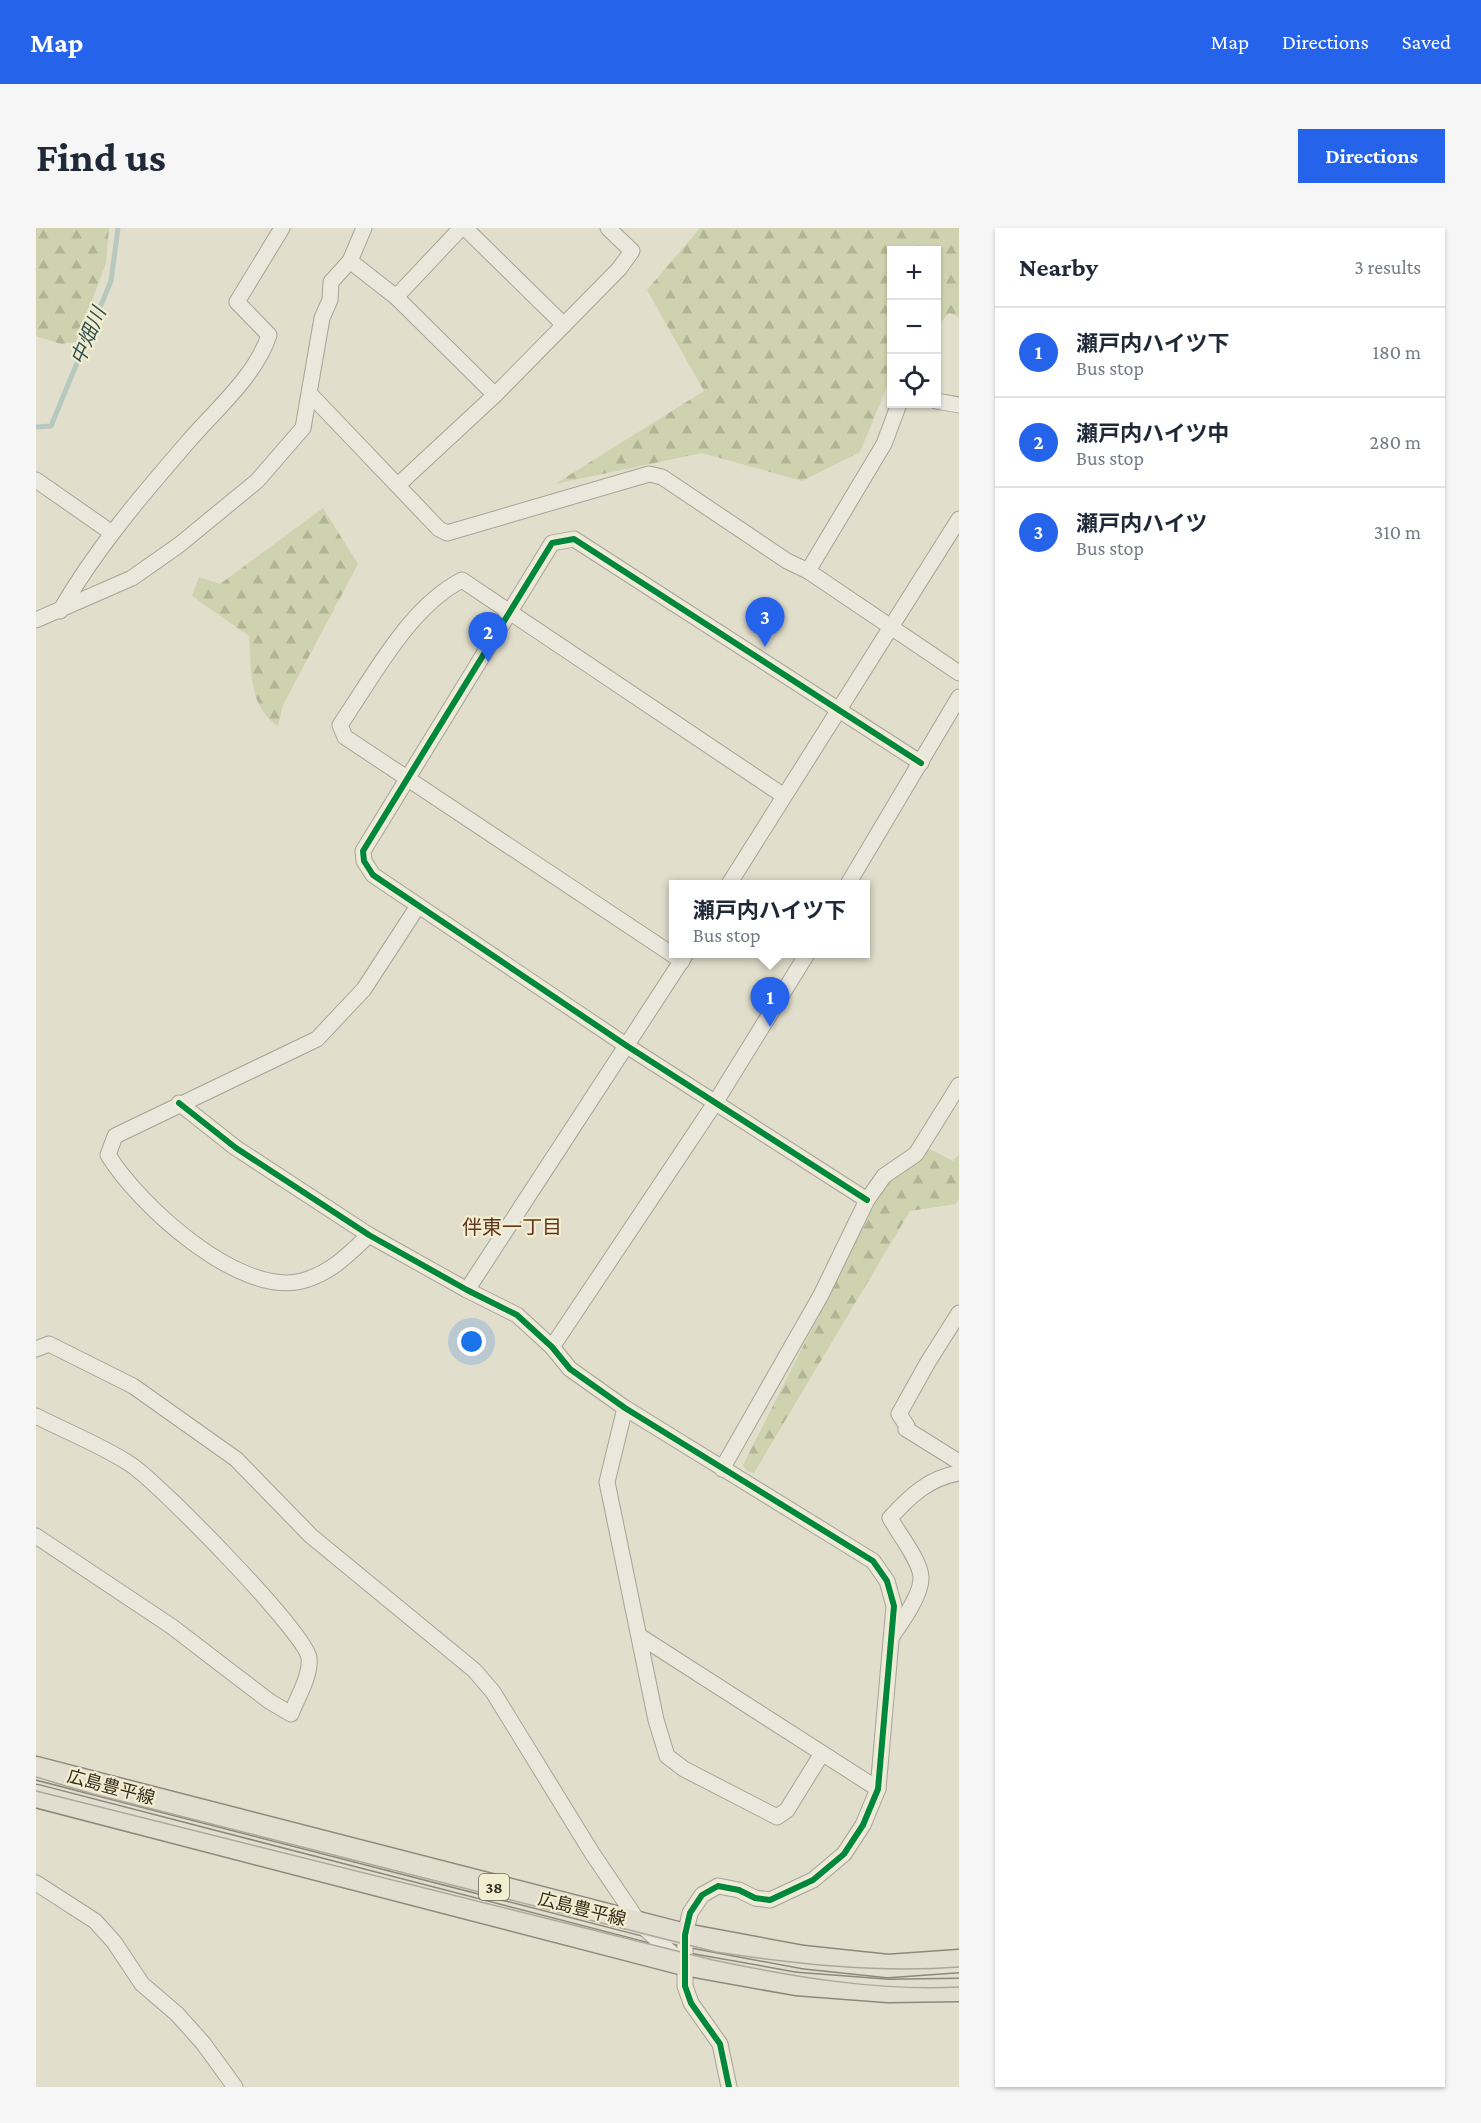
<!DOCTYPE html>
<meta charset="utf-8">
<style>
:root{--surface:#fff;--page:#f6f6f7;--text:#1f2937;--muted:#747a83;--line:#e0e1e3;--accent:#2563eb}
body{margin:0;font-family:"Crimson Pro","Noto Sans JP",serif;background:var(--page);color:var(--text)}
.controls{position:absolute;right:18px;top:18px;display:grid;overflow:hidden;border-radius:0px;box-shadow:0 2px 4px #0004}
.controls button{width:54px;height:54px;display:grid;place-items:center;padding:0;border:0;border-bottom:2px solid var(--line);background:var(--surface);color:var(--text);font:30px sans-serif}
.you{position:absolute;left:436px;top:1114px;width:21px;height:21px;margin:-15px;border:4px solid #fff;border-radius:50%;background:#1a73e8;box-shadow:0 0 0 9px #1a73e833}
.badge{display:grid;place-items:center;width:39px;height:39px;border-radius:50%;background:var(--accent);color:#fff;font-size:20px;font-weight:700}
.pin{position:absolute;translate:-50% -50px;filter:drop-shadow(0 2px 3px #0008)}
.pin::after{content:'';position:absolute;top:32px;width:21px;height:18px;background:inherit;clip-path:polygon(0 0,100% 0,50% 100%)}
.popup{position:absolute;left:633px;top:652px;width:201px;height:78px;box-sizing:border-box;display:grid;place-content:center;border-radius:0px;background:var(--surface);filter:drop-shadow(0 2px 4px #0005);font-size:20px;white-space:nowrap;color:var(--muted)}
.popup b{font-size:22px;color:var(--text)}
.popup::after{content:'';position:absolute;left:50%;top:100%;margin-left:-12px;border:12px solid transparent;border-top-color:var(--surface)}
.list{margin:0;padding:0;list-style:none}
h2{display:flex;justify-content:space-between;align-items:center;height:78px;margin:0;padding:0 24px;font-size:26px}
h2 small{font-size:20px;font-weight:400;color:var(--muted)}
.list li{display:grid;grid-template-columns:39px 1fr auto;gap:18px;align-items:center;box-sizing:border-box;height:90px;padding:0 24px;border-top:2px solid var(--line)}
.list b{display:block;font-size:22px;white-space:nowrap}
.list p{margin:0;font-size:20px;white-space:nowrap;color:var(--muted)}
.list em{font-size:20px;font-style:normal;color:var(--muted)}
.icon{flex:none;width:33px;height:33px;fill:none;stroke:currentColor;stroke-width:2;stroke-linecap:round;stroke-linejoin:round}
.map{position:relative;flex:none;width:923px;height:1859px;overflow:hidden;border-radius:0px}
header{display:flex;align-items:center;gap:36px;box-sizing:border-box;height:84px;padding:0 30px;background:var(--accent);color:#fff}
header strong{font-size:28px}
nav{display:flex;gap:33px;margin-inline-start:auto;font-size:21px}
.intro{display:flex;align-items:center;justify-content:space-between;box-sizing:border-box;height:144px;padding:0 36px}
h1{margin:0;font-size:42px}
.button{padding:15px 27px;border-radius:0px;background:var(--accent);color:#fff;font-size:21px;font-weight:700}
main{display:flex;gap:36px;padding:0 36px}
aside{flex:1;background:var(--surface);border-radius:0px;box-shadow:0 2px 4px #0004}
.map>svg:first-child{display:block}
.forest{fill:url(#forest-firs)}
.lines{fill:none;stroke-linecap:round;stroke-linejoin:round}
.stream{stroke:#b7c8bf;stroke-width:5}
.street-casing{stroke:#a7a395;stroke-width:17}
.primary-casing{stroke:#8c887c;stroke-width:25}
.street{stroke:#eae8dd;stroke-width:15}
.primary{stroke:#e2decf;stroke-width:22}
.tram{stroke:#aaa79d;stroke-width:1.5}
.cycleway-casing{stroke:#f4eed1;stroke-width:10}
.cycleway{stroke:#00873e;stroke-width:6}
.labels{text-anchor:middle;stroke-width:4.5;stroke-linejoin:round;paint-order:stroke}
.shield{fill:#f4eed1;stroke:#6e6654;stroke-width:1.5}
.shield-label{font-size:16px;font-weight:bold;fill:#352c1e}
.street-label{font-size:18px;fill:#352c1e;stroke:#f4eed1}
.water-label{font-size:20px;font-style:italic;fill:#2e5254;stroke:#f4eed1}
.neighbourhood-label{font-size:20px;fill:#60341f;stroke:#f4eed1}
</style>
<header>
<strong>Map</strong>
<nav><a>Map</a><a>Directions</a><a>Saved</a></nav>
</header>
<div class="intro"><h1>Find us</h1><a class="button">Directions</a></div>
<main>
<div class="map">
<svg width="923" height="1859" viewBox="0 0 923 1859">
<defs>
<pattern id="forest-firs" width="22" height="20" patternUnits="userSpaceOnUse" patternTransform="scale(1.5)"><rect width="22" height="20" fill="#ced2af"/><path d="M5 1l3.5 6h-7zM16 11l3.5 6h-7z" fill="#b2b496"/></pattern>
</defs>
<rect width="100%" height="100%" fill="#e2decc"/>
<!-- forest -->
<g class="forest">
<polygon points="0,0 73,0 70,35 40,114 25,116 0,108"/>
<polygon points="664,0 923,0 923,89 913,85 901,99 900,22 856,22 855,149 824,224 766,253 666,225 519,256 668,163 611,62"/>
<path d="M 287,280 L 322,336 L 247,477 L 242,498 C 211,477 216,441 213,408 L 156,368 L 163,349 L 184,356 Z"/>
<polygon points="894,921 917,933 923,926 923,971 920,976 874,983 718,1245 711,1243 707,1237 848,958"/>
</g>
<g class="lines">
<!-- stream -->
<polyline class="stream" points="0,199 15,198 75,53 82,0"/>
<defs>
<g id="street">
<polyline points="429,0 528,97"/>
<polyline points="314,33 360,69 459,167"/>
<polyline points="360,69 425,0"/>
<polyline points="274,166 403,301 411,305 613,246 626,249 751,333 772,343 923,445"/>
<polyline points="900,173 923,177"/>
<polyline points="0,252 76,305"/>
<polyline points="362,257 459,167 583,41 596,23 572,0"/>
<polyline points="772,343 848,216 863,176"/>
<path d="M 24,383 C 59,322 105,268 151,215 C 178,183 220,148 233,107 L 201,74 L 246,0"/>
<polyline points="0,392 96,350 143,317 221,253 267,200 286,90 294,72 295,54 314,33 328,0"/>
<polyline points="693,656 923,291"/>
<polyline points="812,656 923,469"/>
<path d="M 646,733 L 309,509 L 304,497 C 337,449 373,379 426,352 L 748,568"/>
<polyline points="143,875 200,920 333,1007 431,1062 481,1087 516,1119 534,1141 589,1180 837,1333 851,1353 858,1378 842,1561 827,1597 808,1626 777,1652 734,1672 719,1670 703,1662 682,1658 666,1667 654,1685 649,1707 649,1758 655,1775 684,1816 693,1859"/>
<polyline points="831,972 591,818 337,647 328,633 327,623 516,315 538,311 885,535"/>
<path d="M 333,1007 C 312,1027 295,1045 266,1053 C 203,1069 103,977 72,927 L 79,908 L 281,811 L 328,761 L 382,678"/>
<polyline points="431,1062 650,726"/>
<polyline points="923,1085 892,1134 863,1186 871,1198 870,1201 923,1234"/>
<polyline points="516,1119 679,875 771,726"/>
<polyline points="0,1121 13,1116 97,1158 200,1231 275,1308 438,1442 457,1464 556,1625 604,1696 643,1732"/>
<polyline points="589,1180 571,1254 620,1492 631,1528 648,1541 741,1589 751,1582 785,1527"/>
<path d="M 0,1188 C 31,1204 65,1217 94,1236 C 121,1253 270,1405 273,1430 C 275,1448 261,1470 255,1486 L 233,1473 L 135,1398 L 0,1308"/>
<polyline points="686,1241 785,1067 831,972 848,948 880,926 923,857"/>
<path d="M 856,1408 C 866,1394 886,1366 885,1349 C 884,1332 862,1305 854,1290 C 874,1268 893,1250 923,1245"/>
<polyline points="605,1409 842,1561"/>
<polyline points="0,1655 59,1693 78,1714 106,1756 141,1786 167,1815 199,1859"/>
</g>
<g id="primary">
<polyline points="0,1540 649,1707 767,1729 852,1738 923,1733"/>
<polyline points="0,1568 648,1736 760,1756 852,1763 923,1762"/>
</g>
</defs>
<!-- street casing -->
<use href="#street" class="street-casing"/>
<!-- primary casing -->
<use href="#primary" class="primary-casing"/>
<!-- street -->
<use href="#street" class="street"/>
<!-- primary -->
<use href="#primary" class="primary"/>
<!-- tram -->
<g class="tram">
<path d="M 0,1549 L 57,1566 L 680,1724 C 760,1736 841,1745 923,1739"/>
<path d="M 0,1563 L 677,1732 C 758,1749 840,1763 923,1759"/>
</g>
<defs>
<g id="cycleway">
<polyline points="143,875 200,920 333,1007 431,1062 481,1087 516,1119 534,1141 589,1180 837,1333 851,1353 858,1378 842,1561 827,1597 808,1626 777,1652 734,1672 719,1670 703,1662 682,1658 666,1667 654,1685 649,1707 649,1758 655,1775 684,1816 693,1859"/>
<polyline points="831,972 591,818 337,647 328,633 327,623 516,315 538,311 885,535"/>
</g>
</defs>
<!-- cycleway casing -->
<use href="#cycleway" class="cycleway-casing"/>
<!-- cycleway -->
<use href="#cycleway" class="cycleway"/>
</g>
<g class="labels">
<!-- shield labels -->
<rect class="shield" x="443" y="1646" width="30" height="26" rx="4.5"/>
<g class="shield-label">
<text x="458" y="1665">38</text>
</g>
<!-- street labels -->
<g class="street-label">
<text transform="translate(75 1559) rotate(15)" y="6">広島豊平線</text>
<text transform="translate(546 1681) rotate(14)" y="6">広島豊平線</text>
</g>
<!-- water labels -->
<g class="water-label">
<text transform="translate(52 108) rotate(-67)" y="7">中畑川</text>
</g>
<!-- neighbourhood labels -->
<g class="neighbourhood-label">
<text x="476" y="1006">伴東一丁目</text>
</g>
</g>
</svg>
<div class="controls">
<button>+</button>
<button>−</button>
<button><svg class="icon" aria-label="locate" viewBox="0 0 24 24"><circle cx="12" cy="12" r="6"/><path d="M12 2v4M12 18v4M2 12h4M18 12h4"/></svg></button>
</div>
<div class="you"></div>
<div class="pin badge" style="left:734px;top:799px">1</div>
<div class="popup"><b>瀬戸内ハイツ下</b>Bus stop</div>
<div class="pin badge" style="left:452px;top:434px">2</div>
<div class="pin badge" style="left:729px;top:419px">3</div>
</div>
<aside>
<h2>Nearby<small>3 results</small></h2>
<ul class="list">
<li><span class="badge">1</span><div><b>瀬戸内ハイツ下</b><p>Bus stop</p></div><em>180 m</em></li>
<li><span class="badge">2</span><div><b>瀬戸内ハイツ中</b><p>Bus stop</p></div><em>280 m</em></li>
<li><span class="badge">3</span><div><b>瀬戸内ハイツ</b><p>Bus stop</p></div><em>310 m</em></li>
</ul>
</aside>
</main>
